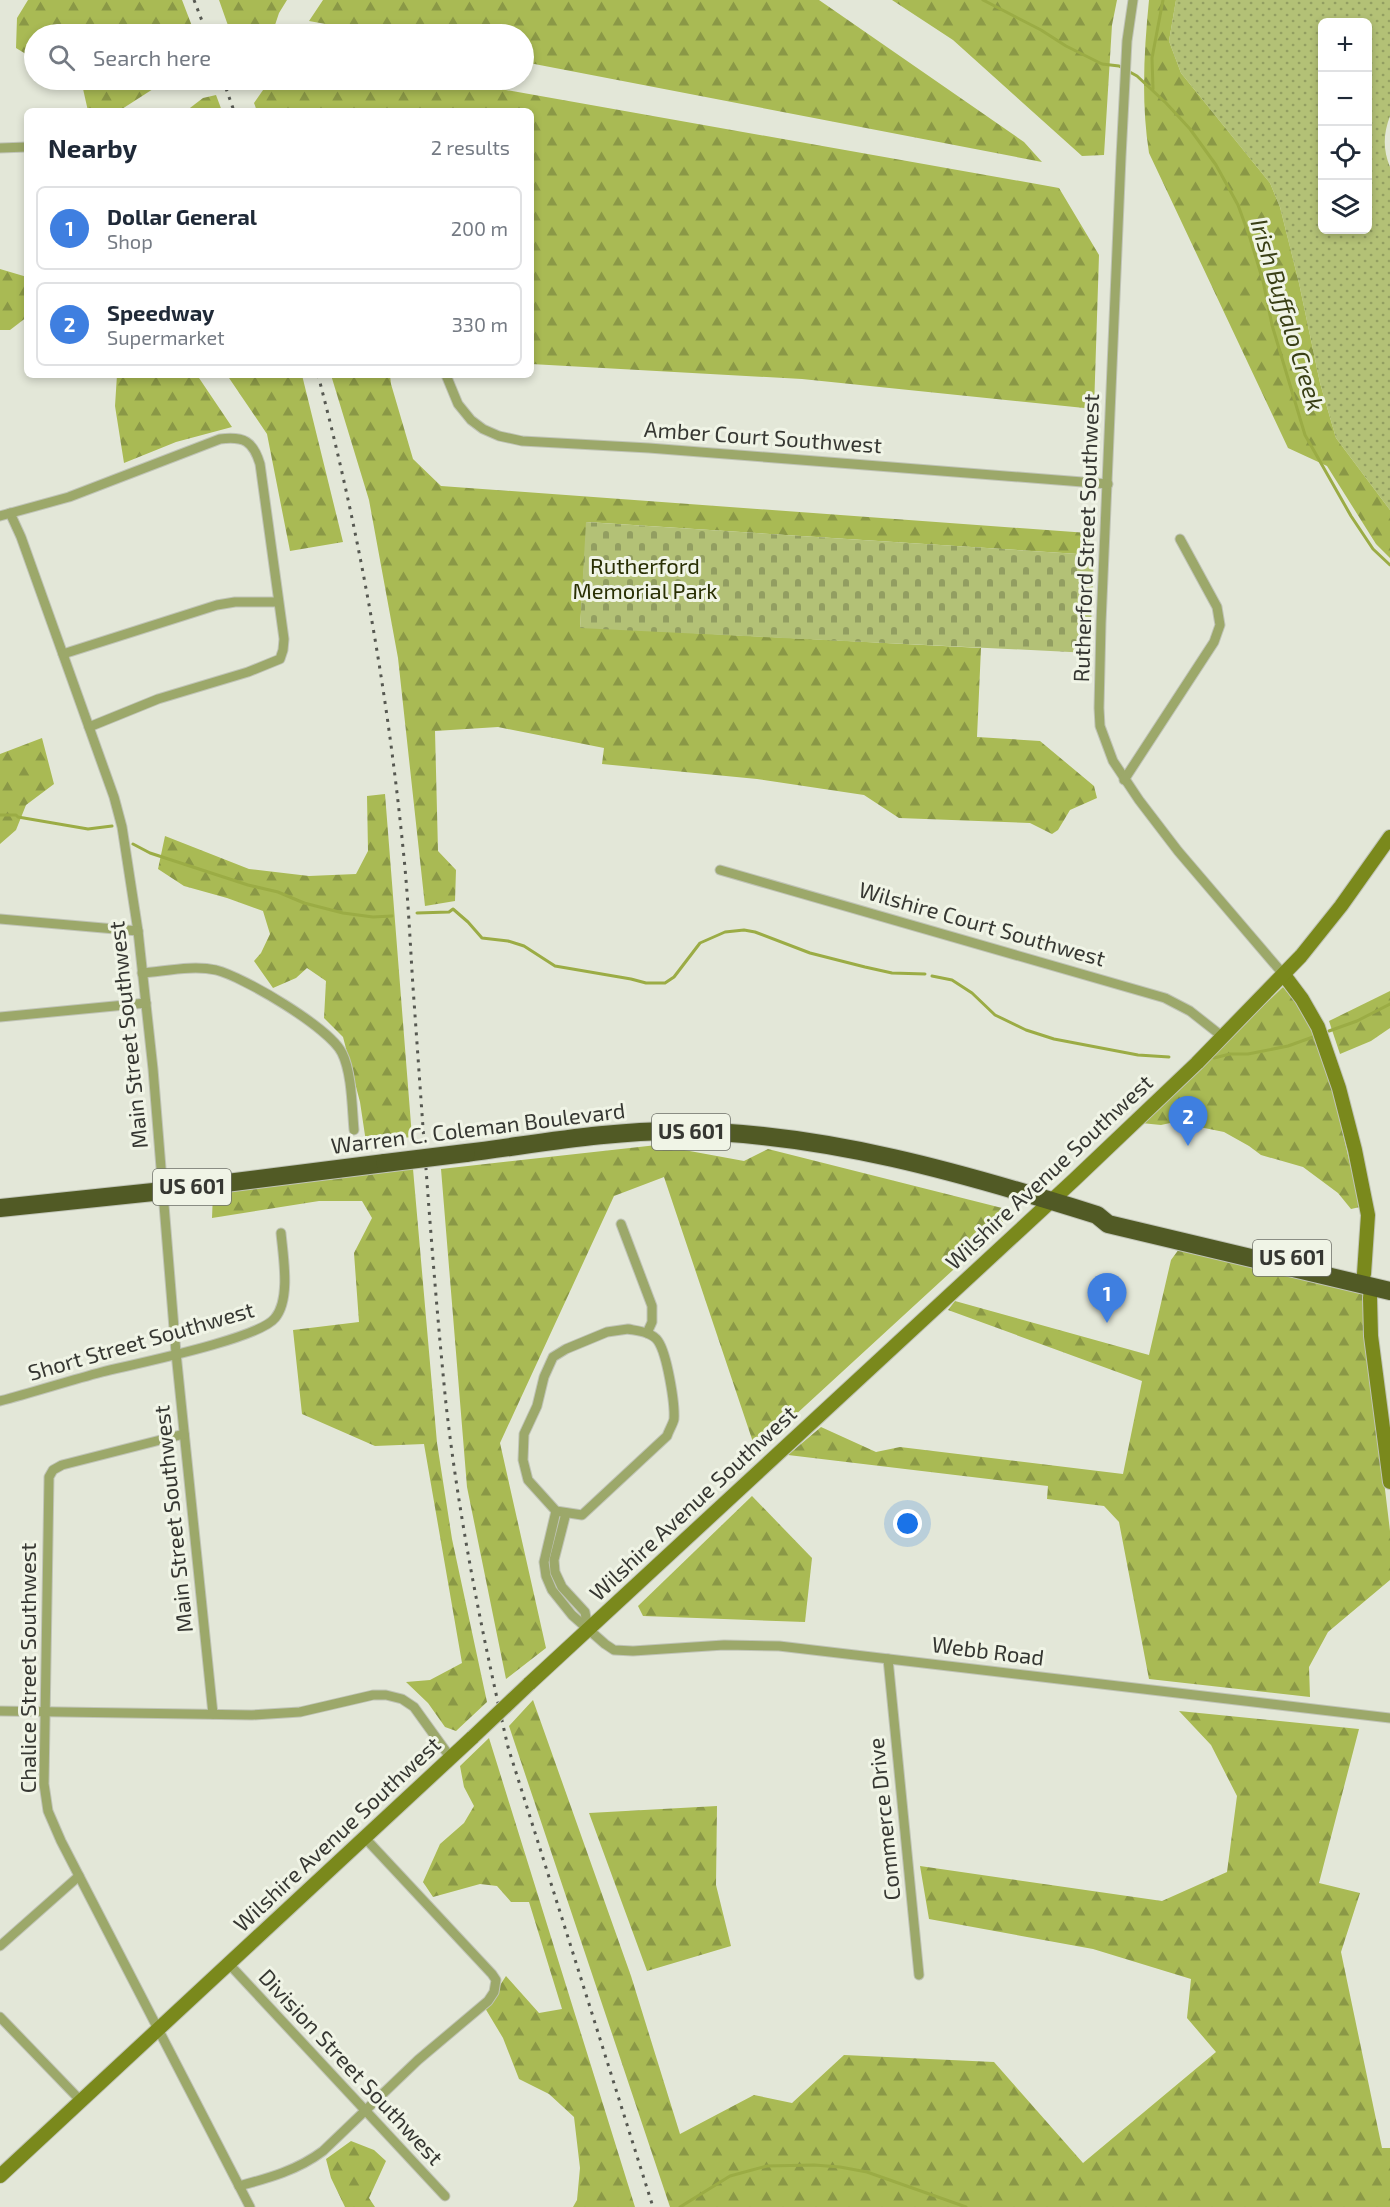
<!DOCTYPE html>
<meta charset="utf-8">
<style>
:root{--surface:#fff;--page:#f6f6f7;--text:#1f2937;--muted:#747a83;--line:#e0e1e3;--accent:#b45309}
body{margin:0;font-family:"Exo 2",sans-serif;background:var(--page);color:var(--text)}
.controls{position:absolute;right:18px;top:18px;display:grid;overflow:hidden;border-radius:9px;box-shadow:0 3px 9px #0003}
.controls button{width:54px;height:54px;display:grid;place-items:center;padding:0;border:0;border-bottom:2px solid var(--line);background:var(--surface);color:var(--text);font:30px sans-serif}
.you{position:absolute;left:908px;top:1524px;width:21px;height:21px;margin:-15px;border:4px solid #fff;border-radius:50%;background:#1a73e8;box-shadow:0 0 0 9px #1a73e833}
.badge{display:grid;place-items:center;width:39px;height:39px;border-radius:50%;background:var(--accent);color:#fff;font-size:20px;font-weight:700}
.pin{position:absolute;translate:-50% -50px;filter:drop-shadow(0 2px 3px #0008)}
.pin::after{content:'';position:absolute;top:32px;width:21px;height:18px;background:inherit;clip-path:polygon(0 0,100% 0,50% 100%)}
.list{margin:0;padding:0;list-style:none}
h2{display:flex;justify-content:space-between;align-items:center;height:78px;margin:0;padding:0 24px;font-size:26px}
h2 small{font-size:20px;font-weight:400;color:var(--muted)}
.list li{display:grid;grid-template-columns:39px 1fr auto;gap:18px;align-items:center;box-sizing:border-box;height:84px;margin:0 12px 12px;padding:0 12px;border:2px solid var(--line);border-radius:9px}
.list b{display:block;font-size:22px;white-space:nowrap}
.list p{margin:0;font-size:20px;white-space:nowrap;color:var(--muted)}
.list em{font-size:20px;font-style:normal;color:var(--muted)}
.icon{flex:none;width:33px;height:33px;fill:none;stroke:currentColor;stroke-width:2;stroke-linecap:round;stroke-linejoin:round}
.map{position:relative;flex:none;width:1390px;height:2207px;overflow:hidden}
.search{position:absolute;background:var(--surface);box-shadow:0 3px 9px #0003;left:24px;top:24px;width:510px;height:66px;display:flex;align-items:center;gap:15px;box-sizing:border-box;padding:0 21px;border-radius:33px;color:var(--muted);font-size:22px}
.panel{position:absolute;background:var(--surface);box-shadow:0 3px 9px #0003;left:24px;top:108px;width:510px;height:270px;border-radius:9px}
.map>svg:first-child{display:block}
.grass{fill:url(#grass-dots);fill-rule:evenodd}
.forest{fill:url(#forest-firs)}
.cemetery{fill:url(#cemetery-stones)}
.lines{fill:none;stroke-linecap:round;stroke-linejoin:round}
.stream{stroke:#9bac45;stroke-width:3}
.street-casing{stroke:#c0c4b7;stroke-width:11}
.secondary-casing{stroke:#c0c4b7;stroke-width:16}
.highway-casing{stroke:#c0c4b7;stroke-width:20}
.street{stroke:#9ca86a;stroke-width:9}
.secondary{stroke:#7a891c;stroke-width:14}
.highway{stroke:#515a25;stroke-width:18}
.rail{stroke:#565851;stroke-width:3;stroke-dasharray:3 6;stroke-linecap:butt}
.secondary-bridge-casing{stroke:#c0c4b7;stroke-width:16;stroke-linecap:butt}
.highway-bridge-casing{stroke:#c0c4b7;stroke-width:20;stroke-linecap:butt}
.secondary-bridge{stroke:#7a891c;stroke-width:14}
.highway-bridge{stroke:#515a25;stroke-width:18}
.labels{text-anchor:middle;stroke-width:6;stroke-linejoin:round;paint-order:stroke}
.shield{fill:#f0f4e6;stroke:#6e7068;stroke-width:1.5}
.shield-label{font-size:21px;font-weight:bold;fill:#363732}
.street-label{font-size:22px;fill:#363732;stroke:#f0f4e6}
.park-label{font-size:22px;fill:#292f03;stroke:#f0f4e6}
.water-label{font-size:24px;font-style:italic;fill:#393f15;stroke:#f0f4e6}
</style>
<div class="map">
<svg width="1390" height="2207" viewBox="0 0 1390 2207">
<defs>
<pattern id="grass-dots" width="8" height="8" patternUnits="userSpaceOnUse" patternTransform="scale(1.5)"><rect width="8" height="8" fill="#b3c176"/><path d="M2 2h.1M6 6h.1" fill="none" stroke="#929e61" stroke-width="1.8" stroke-linecap="round"/></pattern>
<pattern id="forest-firs" width="22" height="20" patternUnits="userSpaceOnUse" patternTransform="scale(1.5)"><rect width="22" height="20" fill="#a9ba54"/><path d="M5 1l3.5 6h-7zM16 11l3.5 6h-7z" fill="#8a9846"/></pattern>
<pattern id="cemetery-stones" width="16" height="16" patternUnits="userSpaceOnUse" patternTransform="scale(1.5)"><rect width="16" height="16" fill="#b3c176"/><path d="M2 7V4a2 2 0 0 1 4 0v3zM10 15v-3a2 2 0 0 1 4 0v3z" fill="#929e61"/></pattern>
</defs>
<rect width="100%" height="100%" fill="#e3e7d8"/>
<!-- grass -->
<path class="grass" d="M 1176,0 L 1390,0 L 1390,116 C 1383,134 1383,150 1390,167 L 1390,510 L 1336,438 L 1320,383 L 1299,283 L 1280,207 L 1270,183 L 1181,73 L 1169,41 ZM 1322,22 L 1368,22 L 1368,230 L 1322,230 Z"/>
<!-- forest -->
<g class="forest">
<polygon points="28,0 182,0 195,34 34,34 34,59 16,48 17,18"/>
<polygon points="219,0 287,0 279,13 272,34 231,34"/>
<polygon points="323,0 819,0 1024,142 1042,162 524,62 524,34 380,34 309,21"/>
<polygon points="892,0 1117,0 1112,25 1104,155 1082,156 953,40"/>
<path d="M 1149,0 L 1176,0 L 1169,41 L 1181,73 L 1270,183 L 1280,207 L 1299,283 L 1320,383 L 1336,438 L 1390,510 L 1390,558 L 1376,544 L 1327,466 L 1288,448 L 1149,153 C 1141,102 1144,51 1149,0 Z"/>
<polygon points="81,80 167,80 122,109 88,111"/>
<polygon points="270,80 450,80 1059,188 1099,255 1094,409 802,379 531,364 531,111 257,111 254,103"/>
<polygon points="216,95 222,111 186,111 203,98"/>
<polygon points="0,269 27,277 27,317 10,330 0,330"/>
<polygon points="117,375 197,375 232,427 176,442 124,463 115,406"/>
<polygon points="227,375 302,375 343,542 290,551 267,434"/>
<polygon points="331,375 390,375 391,384 413,459 441,486 1088,533 1094,555 587,522 580,627 981,648 977,737 1040,741 1094,786 1097,798 1070,810 1058,830 1052,834 1030,823 899,818 864,795 757,779 602,764 604,748 498,727 435,731 438,851 456,870 455,901 425,906 398,658 369,500"/>
<polygon points="42,738 54,784 26,805 16,830 0,844 0,754"/>
<polygon points="385,794 412,1137 366,1142 360,1102 343,1037 324,1018 326,981 307,968 296,978 273,988 254,961 261,953 270,934 263,911 227,898 184,886 158,869 165,836 249,869 309,876 356,874 368,851 367,796"/>
<polygon points="1283,987 1300,1008 1313,1031 1335,1099 1360,1207 1351,1209 1338,1193 1303,1167 1261,1155 1249,1146 1224,1132 1175,1122 1161,1125 1141,1123"/>
<polygon points="1390,991 1390,1028 1371,1041 1340,1054 1329,1021"/>
<polygon points="657,1145 744,1161 768,1149 1006,1209 1002,1225 756,1451 664,1177 614,1196 500,1443 546,1648 506,1679 467,1487 441,1169"/>
<polygon points="413,1169 437,1443 452,1539 487,1702 456,1731 445,1727 428,1703 406,1682 430,1680 462,1663 424,1444 375,1446 302,1414 293,1330 359,1322 354,1253 372,1218 362,1201 319,1201 212,1218 213,1193"/>
<polygon points="1179,1249 1366,1293 1363,1306 1390,1531 1390,1580 1328,1632 1309,1667 1310,1697 1149,1679 1119,1522 1104,1506 1047,1499 1048,1486 788,1455 821,1427 876,1452 900,1447 1123,1474 1142,1381 948,1310 955,1301 1149,1355 1171,1260"/>
<polygon points="752,1496 812,1558 805,1622 643,1616 638,1606"/>
<polygon points="533,1700 631,1976 680,2134 754,2095 792,2103 844,2055 994,2062 1083,2163 1216,2052 1187,2018 1191,1979 1093,1949 929,1919 920,1866 1162,1901 1227,1872 1237,1796 1211,1745 1179,1711 1359,1729 1319,1883 1360,1893 1341,1952 1382,2148 1390,2148 1390,2207 670,2207 509,1726"/>
<polygon points="489,1738 635,2207 573,2207 577,2200 580,2168 574,2117 549,2094 519,2079 503,2038 485,2008 506,1976 539,2013 562,2009 529,1902 511,1902 497,1886 480,1884 433,1897 423,1882 440,1844 464,1823 474,1806 464,1787 460,1766"/>
<polygon points="717,1806 716,1885 731,1946 647,1971 589,1813"/>
<polygon points="351,2141 374,2150 386,2161 369,2198 375,2207 345,2207 331,2178 326,2159"/>
</g>
<!-- cemetery -->
<polygon class="cemetery" points="586,522 1094,555 1090,653 580,628"/>
<g class="lines">
<!-- stream -->
<g class="stream">
<polyline points="983,0 1041,30 1066,46 1102,64 1119,66 1137,76 1166,103 1190,129 1216,165 1238,205 1250,238 1263,281 1272,325 1305,435 1351,516 1373,549 1390,565"/>
<polyline points="1153,89 1152,58 1163,0"/>
<polyline points="0,815 16,815 18,817 88,829 112,826"/>
<polyline points="133,844 150,853 248,885 278,892 304,903 343,913 373,917 392,916"/>
<polyline points="417,913 449,912 453,909 468,922 482,938 508,941 524,946 555,966 631,979 646,983 665,983 674,977 700,943 725,932 744,930 755,932 810,953 865,967 892,973 925,974"/>
<polyline points="932,976 952,980 972,993 995,1015 1026,1030 1054,1039 1138,1055 1169,1057"/>
<polyline points="1329,1031 1357,1021 1390,1004"/>
<polyline points="1214,1058 1230,1054 1248,1054 1288,1046 1313,1037"/>
<polyline points="680,2207 730,2176 767,2166 814,2165 840,2167 867,2172 966,2207"/>
</g>
<defs>
<g id="street">
<polyline points="1133,0 1127,41 1121,157 1101,623 1099,708 1100,726 1113,761 1139,800 1178,851 1284,975"/>
<polyline points="0,148 27,147"/>
<polyline points="446,375 458,404 471,420 483,429 499,436 522,441 649,448 1108,484"/>
<polyline points="10,513 21,537 114,797 122,827 138,931 153,1069 176,1353 213,1714"/>
<path d="M 0,516 L 69,497 L 220,439 C 244,436 253,441 260,464 L 284,639 L 283,650 L 280,659 L 248,672 L 158,699 L 89,727"/>
<polyline points="63,654 217,605 235,602 278,602"/>
<polyline points="1124,780 1214,642 1220,625 1217,607 1180,539"/>
<polyline points="720,870 1165,998 1190,1011 1223,1037"/>
<polyline points="0,919 138,931"/>
<path d="M 142,973 C 166,971 193,965 216,970 C 244,977 330,1028 342,1053 C 352,1073 352,1108 354,1130"/>
<polyline points="0,1017 146,1003"/>
<polyline points="621,1224 652,1306 652,1322 647,1333"/>
<path d="M 628,1329 C 638,1331 652,1332 658,1341 C 667,1354 675,1403 674,1419 C 673,1424 669,1430 667,1436 L 582,1515 L 556,1511 L 528,1480 L 523,1460 L 524,1434 L 537,1406 L 544,1377 L 553,1357 L 566,1349 L 607,1332 Z"/>
<path d="M 0,1401 C 34,1392 68,1381 102,1372 C 134,1364 259,1339 275,1318 C 291,1299 283,1256 281,1233"/>
<polyline points="184,1434 62,1465 53,1470 49,1477 44,1784 48,1811 61,1841 250,2207"/>
<polyline points="556,1511 544,1562 546,1576 552,1590 572,1615 605,1644 614,1650 633,1651 724,1645 779,1646 1390,1718"/>
<polyline points="566,1513 554,1560 555,1572 562,1587 585,1612 588,1629"/>
<polyline points="888,1659 919,1975"/>
<polyline points="0,1711 252,1715 300,1712 373,1695 386,1695 402,1699 414,1707 450,1757"/>
<polyline points="0,1946 79,1876"/>
<polyline points="229,1964 445,2196"/>
<polyline points="0,2017 81,2101"/>
<path d="M 239,2186 C 269,2178 298,2170 323,2151 L 418,2060 L 488,2001 L 494,1992 L 496,1980 L 492,1974 L 365,1838"/>
</g>
<g id="secondary">
<polyline points="1284,975 1302,999 1318,1027 1339,1088 1355,1150 1368,1215 1364,1274"/>
<polyline points="1371,1288 1370,1298 1371,1336 1390,1482"/>
<polyline points="529,1684 1074,1180 1197,1063 1301,956 1341,906 1390,837"/>
<polyline points="0,2176 473,1737"/>
</g>
<g id="highway">
<path d="M 466,1153 C 537,1144 611,1130 683,1131 C 825,1133 963,1173 1097,1215 L 1108,1224 L 1390,1291"/>
<polyline points="0,1208 163,1191 385,1163"/>
</g>
</defs>
<!-- street casing -->
<use href="#street" class="street-casing"/>
<!-- secondary casing -->
<use href="#secondary" class="secondary-casing"/>
<!-- highway casing -->
<use href="#highway" class="highway-casing"/>
<!-- street -->
<use href="#street" class="street"/>
<!-- secondary -->
<use href="#secondary" class="secondary"/>
<!-- highway -->
<use href="#highway" class="highway"/>
<!-- rail -->
<g class="rail">
<polyline points="194,0 207,34"/>
<polyline points="223,80 234,111"/>
<path d="M 318,375 C 359,530 387,688 403,848 C 408,894 410,941 413,987 C 423,1126 432,1265 446,1404 C 459,1519 482,1634 508,1747 L 653,2207"/>
</g>
<defs>
<polyline id="secondary-bridge" points="473,1737 529,1684"/>
<polyline id="highway-bridge" points="385,1163 466,1153"/>
</defs>
<!-- secondary-bridge casing -->
<use href="#secondary-bridge" class="secondary-bridge-casing"/>
<!-- highway-bridge casing -->
<use href="#highway-bridge" class="highway-bridge-casing"/>
<!-- secondary-bridge -->
<use href="#secondary-bridge" class="secondary-bridge"/>
<!-- highway-bridge -->
<use href="#highway-bridge" class="highway-bridge"/>
</g>
<g class="labels">
<!-- shield labels -->
<g class="shield">
<rect x="652" y="1114" width="78" height="36" rx="4.5"/>
<rect x="153" y="1169" width="78" height="36" rx="4.5"/>
<rect x="1253" y="1240" width="78" height="36" rx="4.5"/>
</g>
<g class="shield-label">
<text x="691" y="1139">US 601</text>
<text x="192" y="1194">US 601</text>
<text x="1292" y="1265">US 601</text>
</g>
<!-- street labels -->
<g class="street-label">
<text transform="translate(763 437) rotate(4)" y="8">Amber Court Southwest</text>
<text transform="translate(1086 538) rotate(-88)" y="8">Rutherford Street Southwest</text>
<text transform="translate(982 924) rotate(16)" y="8">Wilshire Court Southwest</text>
<text transform="translate(128 1035) rotate(-96)" y="8">Main Street Southwest</text>
<text transform="translate(478 1128) rotate(-7)" y="8">Warren C. Coleman Boulevard</text>
<text transform="translate(1049 1172) rotate(-43)" y="8">Wilshire Avenue Southwest</text>
<text transform="translate(141 1341) rotate(-16)" y="8">Short Street Southwest</text>
<text transform="translate(693 1503) rotate(-43)" y="8">Wilshire Avenue Southwest</text>
<text transform="translate(173 1519) rotate(-96)" y="8">Main Street Southwest</text>
<text transform="translate(988 1651) rotate(7)" y="8">Webb Road</text>
<text transform="translate(28 1668) rotate(-90)" y="8">Chalice Street Southwest</text>
<text transform="translate(884 1819) rotate(-96)" y="8">Commerce Drive</text>
<text transform="translate(337 1834) rotate(-43)" y="8">Wilshire Avenue Southwest</text>
<text transform="translate(351 2067) rotate(47)" y="8">Division Street Southwest</text>
</g>
<!-- park labels -->
<g class="park-label">
<text x="645" y="574">Rutherford<tspan x="645" dy="25">Memorial Park</tspan></text>
</g>
<!-- water labels -->
<g class="water-label">
<text transform="translate(1287 315) rotate(73)" y="8">Irish Buffalo Creek</text>
</g>
</g>
</svg>
<div class="controls">
<button>+</button>
<button>−</button>
<button><svg class="icon" aria-label="locate" viewBox="0 0 24 24"><circle cx="12" cy="12" r="6"/><path d="M12 2v4M12 18v4M2 12h4M18 12h4"/></svg></button>
<button><svg class="icon" aria-label="layers" viewBox="0 0 24 24"><path d="M12 4l9 5-9 5-9-5zM3 14l9 5 9-5"/></svg></button>
</div>
<div class="you"></div>
<div class="pin badge" style="left:1107px;top:1323px;background:#3f7fe0">1</div>
<div class="pin badge" style="left:1188px;top:1146px;background:#3f7fe0">2</div>
<div class="search"><svg class="icon" aria-label="search" viewBox="0 0 24 24"><circle cx="10" cy="10" r="6"/><path d="M15 15l6 6"/></svg>Search here</div>
<section class="panel">
<h2>Nearby<small>2 results</small></h2>
<ul class="list">
<li><span class="badge" style="background:#3f7fe0">1</span><div><b>Dollar General</b><p>Shop</p></div><em>200 m</em></li>
<li><span class="badge" style="background:#3f7fe0">2</span><div><b>Speedway</b><p>Supermarket</p></div><em>330 m</em></li>
</ul>
</section>
</div>
